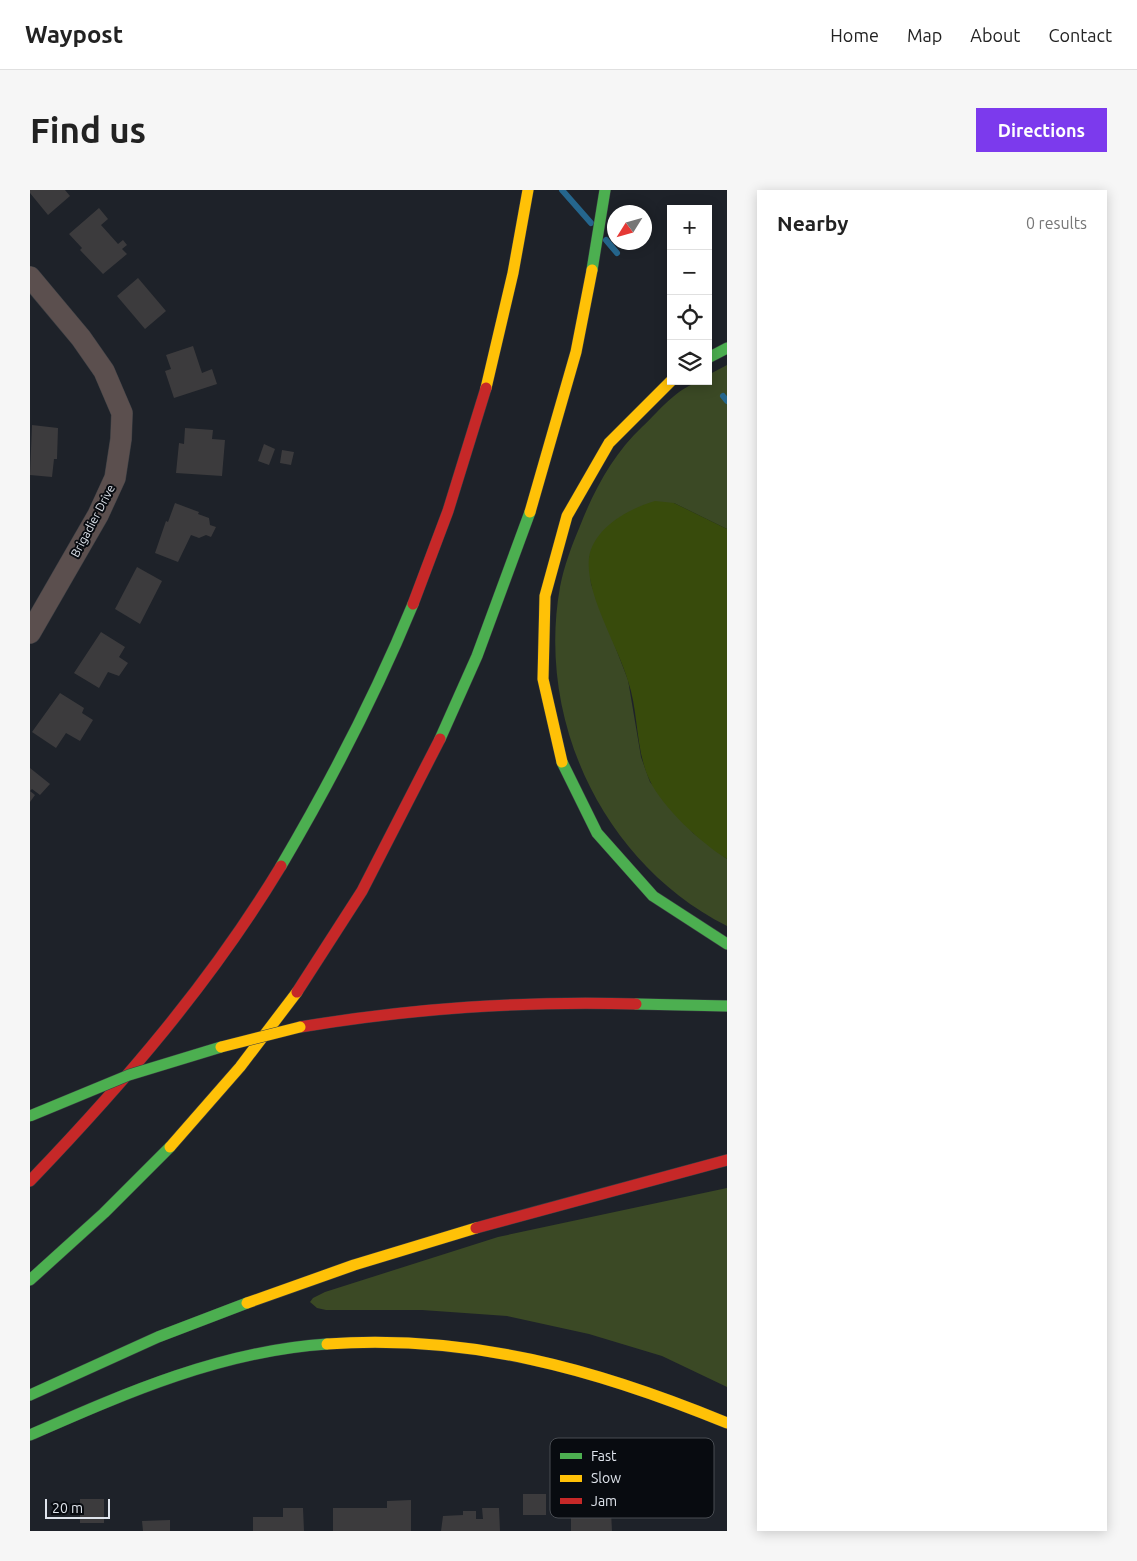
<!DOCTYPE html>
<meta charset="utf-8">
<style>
:root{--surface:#fff;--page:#f6f6f6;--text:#222;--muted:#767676;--line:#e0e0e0;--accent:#7c3aed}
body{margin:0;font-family:Ubuntu,sans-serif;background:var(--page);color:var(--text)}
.controls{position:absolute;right:15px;top:15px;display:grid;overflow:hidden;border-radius:0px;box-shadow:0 2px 12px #0003}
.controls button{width:45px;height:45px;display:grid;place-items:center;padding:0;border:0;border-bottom:1px solid var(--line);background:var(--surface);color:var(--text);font:25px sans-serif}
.compass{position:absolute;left:577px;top:15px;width:45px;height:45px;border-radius:50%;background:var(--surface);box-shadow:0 2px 12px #0003;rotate:233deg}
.scale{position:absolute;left:15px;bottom:12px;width:65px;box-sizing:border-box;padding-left:5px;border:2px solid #dfe4ec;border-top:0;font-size:14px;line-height:18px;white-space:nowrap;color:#dfe4ec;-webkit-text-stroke:4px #080b10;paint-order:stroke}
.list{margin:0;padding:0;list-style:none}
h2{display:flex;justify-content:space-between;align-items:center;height:65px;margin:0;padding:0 20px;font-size:21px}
h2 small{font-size:16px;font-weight:400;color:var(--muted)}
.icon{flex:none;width:28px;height:28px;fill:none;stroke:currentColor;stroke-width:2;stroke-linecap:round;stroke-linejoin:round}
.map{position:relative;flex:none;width:697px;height:1341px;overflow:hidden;border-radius:0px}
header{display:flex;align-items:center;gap:30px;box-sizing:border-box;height:70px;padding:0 25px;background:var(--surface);border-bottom:1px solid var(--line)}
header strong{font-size:24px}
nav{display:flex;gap:28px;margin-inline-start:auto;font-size:18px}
.intro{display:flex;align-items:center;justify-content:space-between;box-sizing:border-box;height:120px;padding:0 30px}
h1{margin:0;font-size:35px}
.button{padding:12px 22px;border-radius:0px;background:var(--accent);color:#fff;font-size:18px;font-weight:700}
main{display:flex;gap:30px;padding:0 30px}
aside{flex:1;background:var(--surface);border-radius:0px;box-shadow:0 2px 12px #0003}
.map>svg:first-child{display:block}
.green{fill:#3b4925}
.forest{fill:#384b0c}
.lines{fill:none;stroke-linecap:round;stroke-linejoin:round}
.stream{stroke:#25668d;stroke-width:6}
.building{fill:#3c3b3d}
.street-casing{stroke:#3a3e43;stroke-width:22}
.fast-casing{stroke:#3a3e43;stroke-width:12}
.slow-casing{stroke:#3a3e43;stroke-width:12}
.jam-casing{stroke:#3a3e43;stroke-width:12}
.street{stroke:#5b4f4e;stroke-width:21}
.fast{stroke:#4caf50;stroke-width:11}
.slow{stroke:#ffc107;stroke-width:11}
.jam{stroke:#c62828;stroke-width:11}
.fast-bridge-casing{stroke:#3a3e43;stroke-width:12;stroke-linecap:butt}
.slow-bridge-casing{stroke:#3a3e43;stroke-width:12;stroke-linecap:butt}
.fast-bridge{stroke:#4caf50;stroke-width:11}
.slow-bridge{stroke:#ffc107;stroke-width:11}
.labels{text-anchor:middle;stroke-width:4;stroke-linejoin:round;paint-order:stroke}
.street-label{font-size:12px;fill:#dfe4ec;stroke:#080b10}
.key{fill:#080b10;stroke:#484c52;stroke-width:1}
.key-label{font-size:14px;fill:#dfe4ec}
</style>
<header>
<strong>Waypost</strong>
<nav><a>Home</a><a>Map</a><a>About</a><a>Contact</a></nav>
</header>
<div class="intro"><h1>Find us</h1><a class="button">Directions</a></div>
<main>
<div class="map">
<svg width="697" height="1341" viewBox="0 0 697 1341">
<rect width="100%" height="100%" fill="#1e2229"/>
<!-- green -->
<g class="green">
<path d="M 697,175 L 697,339 L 644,313 L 559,367 L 561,394 L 598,490 L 611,567 L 620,592 L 663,643 L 697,669 L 697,736 C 574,674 506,531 530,397 C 534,376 542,355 550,336 C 564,300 584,263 612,237 C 630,220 652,191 678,191 L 678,185 Z"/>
<polygon points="697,998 697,1197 632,1166 559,1144 477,1126 392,1120 296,1120 287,1118 280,1112 283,1108 295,1102 468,1047"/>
</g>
<!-- forest -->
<path class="forest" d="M 625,311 L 644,313 L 697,339 L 697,669 C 671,653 633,618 620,591 C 605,560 609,523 598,491 C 588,456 555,404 559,368 C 563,338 600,318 625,311 Z"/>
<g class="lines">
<!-- stream -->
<g class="stream">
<polyline points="532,0 561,33"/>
<polyline points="576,50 587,63"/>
<polyline points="693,206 697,211"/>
</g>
</g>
<!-- building -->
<g class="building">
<polygon points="0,0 35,0 40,6 18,25 0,3"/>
<polygon points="69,18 78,29 71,35 88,54 93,50 97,55 92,59 97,64 73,84 50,60 52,58 39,44"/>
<polygon points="108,88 136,121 115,139 87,106"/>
<polygon points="163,156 172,183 182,179 187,194 144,208 135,181 141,179 136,165"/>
<polygon points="2,235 28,238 27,269 24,269 22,287 0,285"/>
<polygon points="155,238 183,240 182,249 195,250 192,286 146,283 149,253 154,254"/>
<polygon points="234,254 245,259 239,275 228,271"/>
<polygon points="252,260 264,262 261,275 250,273"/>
<polygon points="145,313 169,322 168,324 179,328 180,335 186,337 181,347 176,345 169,348 161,345 148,372 125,363 136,331 138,332"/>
<polygon points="107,377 132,391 110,434 85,419"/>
<polygon points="71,442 95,457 89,467 98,473 89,486 78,482 69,498 44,483"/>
<polygon points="30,503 54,518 52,523 63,530 50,551 36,543 26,558 2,542"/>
<polygon points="0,578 20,594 10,605 2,599 0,601 5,605 0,612"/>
<rect x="493" y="1304" width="23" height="21"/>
<rect x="50" y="1309" width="24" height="24"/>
<polygon points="381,1310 381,1341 303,1341 303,1318 357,1318 357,1311"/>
<polygon points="253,1318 273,1318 274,1341 223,1341 223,1327 253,1327"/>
<polygon points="452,1318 469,1318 470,1341 411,1341 413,1326 433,1325 433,1321 446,1321 446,1329 453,1329"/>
<polygon points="581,1322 582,1341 541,1341 541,1324"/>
<polygon points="140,1330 140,1341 113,1341 112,1331"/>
</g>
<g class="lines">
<defs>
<polyline id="street" points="0,87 51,148 74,181 92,223 91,249 85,288 68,325 0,443"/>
<g id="fast">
<polyline points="562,80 575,0"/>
<polyline points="678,168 697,158"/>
<polyline points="410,549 447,466 500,322"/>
<polyline points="532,572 567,643 623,706 697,754"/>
<path d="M 251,676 C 301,591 346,504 383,414"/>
<polyline points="606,814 697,816"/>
<polyline points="0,1090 74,1023 140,957"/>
<polyline points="0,1205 128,1147 217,1113"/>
<path d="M 0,1245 C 96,1203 191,1161 297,1154"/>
</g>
<g id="slow">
<polyline points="456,198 483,83 498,0"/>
<polyline points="500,322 546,162 562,80"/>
<polyline points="532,572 513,489 515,406 537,326 579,253 641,191"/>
<polyline points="140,957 210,877 267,802"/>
<polyline points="217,1113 324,1075 446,1038"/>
<path d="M 297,1154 C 440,1144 566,1179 697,1233"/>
</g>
<g id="jam">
<polyline points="383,414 418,321 456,198"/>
<polyline points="267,802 332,701 410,549"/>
<path d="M 270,837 C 385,818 490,811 606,814"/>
<path d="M 0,991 C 94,893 181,792 251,676"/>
<polyline points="446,1038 697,970"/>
</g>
</defs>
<!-- street casing -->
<use href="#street" class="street-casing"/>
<!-- fast casing -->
<use href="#fast" class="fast-casing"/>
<!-- slow casing -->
<use href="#slow" class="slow-casing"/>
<!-- jam casing -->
<use href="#jam" class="jam-casing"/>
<!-- street -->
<use href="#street" class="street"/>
<!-- fast -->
<use href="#fast" class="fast"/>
<!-- slow -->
<use href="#slow" class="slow"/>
<!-- jam -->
<use href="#jam" class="jam"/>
<defs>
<polyline id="fast-bridge" points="0,926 99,885 191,857"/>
<polyline id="slow-bridge" points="191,857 270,837"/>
</defs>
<!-- fast-bridge casing -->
<use href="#fast-bridge" class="fast-bridge-casing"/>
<!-- slow-bridge casing -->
<use href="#slow-bridge" class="slow-bridge-casing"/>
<!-- fast-bridge -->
<use href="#fast-bridge" class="fast-bridge"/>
<!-- slow-bridge -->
<use href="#slow-bridge" class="slow-bridge"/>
</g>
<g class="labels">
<!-- street labels -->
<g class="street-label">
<text transform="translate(63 331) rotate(-62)" y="4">Brigadier Drive</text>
</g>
</g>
<!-- legend -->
<rect x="520" y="1248" width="164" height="80" rx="8" class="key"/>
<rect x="530" y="1263" width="22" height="6" fill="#4caf50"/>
<rect x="530" y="1285" width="22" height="7" fill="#ffc107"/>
<rect x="530" y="1308" width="22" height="6" fill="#c62828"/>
<g class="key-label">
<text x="561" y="1271">Fast</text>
<text x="561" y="1293">Slow</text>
<text x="561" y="1316">Jam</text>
</g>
</svg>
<div class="controls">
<button>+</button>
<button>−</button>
<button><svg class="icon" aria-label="locate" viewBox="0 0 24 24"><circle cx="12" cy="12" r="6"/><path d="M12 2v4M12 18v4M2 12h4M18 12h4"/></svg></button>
<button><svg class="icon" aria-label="layers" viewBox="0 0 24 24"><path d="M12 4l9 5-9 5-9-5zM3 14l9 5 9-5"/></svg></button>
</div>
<svg class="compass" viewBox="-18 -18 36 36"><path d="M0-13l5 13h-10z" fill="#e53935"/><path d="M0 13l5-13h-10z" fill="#767676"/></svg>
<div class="scale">20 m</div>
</div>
<aside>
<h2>Nearby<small>0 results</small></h2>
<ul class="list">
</ul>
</aside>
</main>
